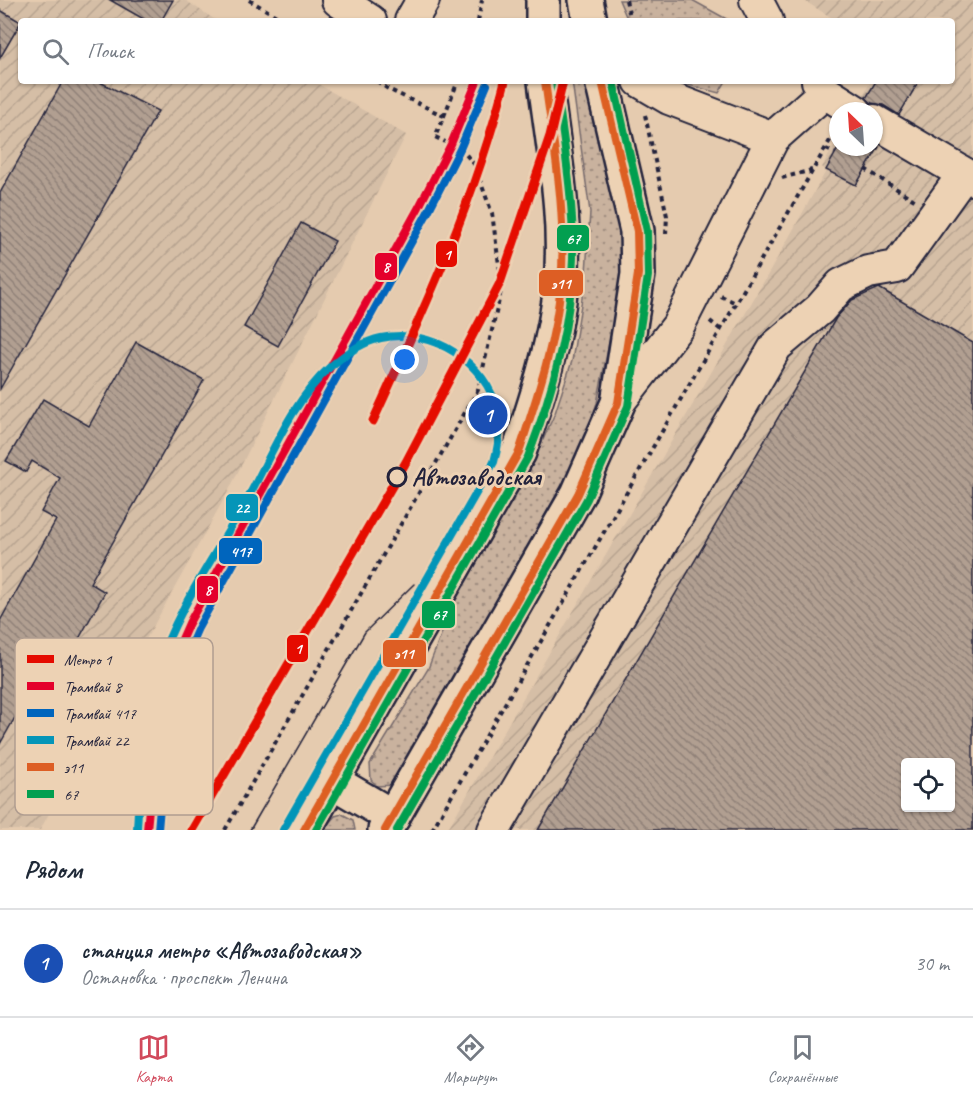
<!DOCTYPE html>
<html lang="ru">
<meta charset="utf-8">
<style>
:root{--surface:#fff;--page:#f2f2f3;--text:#1f2937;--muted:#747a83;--line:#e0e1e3;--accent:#d1495b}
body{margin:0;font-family:Caveat,sans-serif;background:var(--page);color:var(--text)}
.controls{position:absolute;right:18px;bottom:18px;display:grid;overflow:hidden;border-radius:6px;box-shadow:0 2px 4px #0004}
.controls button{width:54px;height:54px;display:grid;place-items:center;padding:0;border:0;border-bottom:2px solid var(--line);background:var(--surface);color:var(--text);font:30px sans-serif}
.compass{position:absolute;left:829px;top:102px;width:54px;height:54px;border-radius:50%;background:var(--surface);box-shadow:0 2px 4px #0004;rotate:335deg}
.you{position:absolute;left:405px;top:360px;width:21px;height:21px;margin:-15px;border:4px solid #fff;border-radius:50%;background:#1a73e8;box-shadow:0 0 0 9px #1a73e833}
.badge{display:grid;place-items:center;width:39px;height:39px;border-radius:50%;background:var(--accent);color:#fff;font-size:20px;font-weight:700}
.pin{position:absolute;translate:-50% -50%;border:3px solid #fff;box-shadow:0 2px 6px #0006}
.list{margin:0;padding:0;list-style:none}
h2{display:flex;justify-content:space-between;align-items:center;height:78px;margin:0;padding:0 24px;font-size:26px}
h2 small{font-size:20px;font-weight:400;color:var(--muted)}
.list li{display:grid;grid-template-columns:39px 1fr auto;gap:18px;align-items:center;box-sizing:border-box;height:108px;padding:0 24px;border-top:2px solid var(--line)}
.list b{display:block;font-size:22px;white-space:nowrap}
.list p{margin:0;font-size:20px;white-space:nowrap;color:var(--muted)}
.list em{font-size:20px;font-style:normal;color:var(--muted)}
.icon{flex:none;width:33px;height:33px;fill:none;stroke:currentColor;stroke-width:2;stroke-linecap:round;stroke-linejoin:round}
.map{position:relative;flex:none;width:973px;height:830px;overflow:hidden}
.search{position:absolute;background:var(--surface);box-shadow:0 2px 4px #0004;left:18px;right:18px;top:18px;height:66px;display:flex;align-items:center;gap:15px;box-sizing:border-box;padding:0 21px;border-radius:6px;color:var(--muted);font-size:22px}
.sheet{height:186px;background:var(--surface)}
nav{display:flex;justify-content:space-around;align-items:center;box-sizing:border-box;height:84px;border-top:2px solid var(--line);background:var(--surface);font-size:16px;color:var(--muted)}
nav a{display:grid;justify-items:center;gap:3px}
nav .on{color:var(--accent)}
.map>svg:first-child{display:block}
.industrial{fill:url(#industrial-furrows);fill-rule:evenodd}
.grass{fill:url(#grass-dots);stroke:#766a6c;stroke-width:1.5}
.building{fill:url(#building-back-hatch);stroke:#22223b;stroke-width:1.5;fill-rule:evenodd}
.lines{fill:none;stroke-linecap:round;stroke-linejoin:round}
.minor-casing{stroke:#22223b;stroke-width:36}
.major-casing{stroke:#22223b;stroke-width:38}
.path{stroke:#22223b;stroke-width:4;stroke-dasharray:4.5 4.5;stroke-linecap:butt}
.minor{stroke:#edd2b4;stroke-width:32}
.major{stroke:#edd2b4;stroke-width:33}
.tram{stroke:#22223b;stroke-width:1.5}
.bus-1-casing{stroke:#edd2b4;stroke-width:12}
.bus-2-casing{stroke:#edd2b4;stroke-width:12}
.bus-1{stroke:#dd5e24;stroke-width:8}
.bus-2{stroke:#029f50;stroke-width:8}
.tram-1-casing{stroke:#edd2b4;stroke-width:12}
.tram-2-casing{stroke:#edd2b4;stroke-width:12}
.tram-3-casing{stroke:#edd2b4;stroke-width:12}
.tram-1{stroke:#e4002b;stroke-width:8}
.tram-2{stroke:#0065bd;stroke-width:8}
.tram-3{stroke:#0595b8;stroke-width:8}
.metro-1-casing{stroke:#edd2b4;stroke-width:14}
.metro-1{stroke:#e50b00;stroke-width:9}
.stop-dot{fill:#edd2b4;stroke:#22223b;stroke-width:3}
.labels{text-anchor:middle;stroke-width:6;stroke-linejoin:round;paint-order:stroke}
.stop-label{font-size:24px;font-weight:bold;fill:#22223b;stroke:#edd2b4;text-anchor:start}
.key{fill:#edd2b4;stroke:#b09d90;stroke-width:1.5}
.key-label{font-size:16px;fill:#22223b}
.line-badge{stroke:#edd2b4;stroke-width:2}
.badge-label{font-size:16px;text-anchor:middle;font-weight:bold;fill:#fff}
</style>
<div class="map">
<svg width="973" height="830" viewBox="0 0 973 830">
<defs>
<pattern id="industrial-furrows" width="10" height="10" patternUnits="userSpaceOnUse" patternTransform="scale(1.5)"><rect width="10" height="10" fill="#d5bea6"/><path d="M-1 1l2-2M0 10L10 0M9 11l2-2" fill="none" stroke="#b7a390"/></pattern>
<pattern id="grass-dots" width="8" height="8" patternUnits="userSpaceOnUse" patternTransform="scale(1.5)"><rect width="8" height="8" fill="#c9b29e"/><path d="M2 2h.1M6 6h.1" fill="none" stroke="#a39082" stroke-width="1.8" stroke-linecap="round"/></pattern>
<pattern id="building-back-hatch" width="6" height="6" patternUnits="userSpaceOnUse" patternTransform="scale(1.5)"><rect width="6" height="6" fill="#b19f91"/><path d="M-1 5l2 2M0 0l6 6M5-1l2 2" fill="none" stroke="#908178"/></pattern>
</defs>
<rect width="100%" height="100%" fill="#e5cbaf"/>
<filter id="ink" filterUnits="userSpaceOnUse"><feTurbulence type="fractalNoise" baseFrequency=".0167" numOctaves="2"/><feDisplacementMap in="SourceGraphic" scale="12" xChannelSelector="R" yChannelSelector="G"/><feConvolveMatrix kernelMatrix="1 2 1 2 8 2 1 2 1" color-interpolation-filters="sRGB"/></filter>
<g filter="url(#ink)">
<!-- industrial -->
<g class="industrial">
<polygon points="0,0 185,0 217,21 21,21 21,81 313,81 406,135 230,488 40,830 0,830"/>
<path d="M 803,0 L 973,0 L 973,830 L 447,830 L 778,257 L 826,171 L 822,167 L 838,139 L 838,147 L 874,147 L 874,111 L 854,111 L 871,81 L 952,81 L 952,21 L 837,21 ZM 906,762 L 950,762 L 950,808 L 906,808 Z"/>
</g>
<!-- grass -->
<g class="grass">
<polygon points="619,0 692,0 730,21 628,21"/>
<polygon points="572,81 585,81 588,86 619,200 625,264 597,403 579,454 401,774 393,785 377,786 371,780 370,764 428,669 454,601 538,451 555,413 572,361 586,273 590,212"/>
<polygon points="673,81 726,81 719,93"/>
<polygon points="342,814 353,820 355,830 323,830 335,816"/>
</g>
<!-- building -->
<g class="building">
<polygon points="110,0 173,0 161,21 147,21"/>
<polygon points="0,10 21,22 0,58"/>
<polygon points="63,81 98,81 158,111 0,389 0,193"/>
<polygon points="876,81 919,81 899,115 883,105 872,103 866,98"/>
<polygon points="839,147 879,147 856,185 826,170"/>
<polygon points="301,223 335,241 278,346 244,327"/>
<path d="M 879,288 L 973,343 L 973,830 L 538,830 L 836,318 L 852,300 ZM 906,762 L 951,762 L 951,807 L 906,807 Z"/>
<polygon points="136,342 204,380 90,583 105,592 32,723 17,714 0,744 0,621 56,520 41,512 60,478 32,461 26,472 6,461 43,399 89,426"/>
</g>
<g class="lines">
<defs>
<g id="minor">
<polyline points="338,0 370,21"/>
<polyline points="756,0 767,21"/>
<polyline points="411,21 423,0"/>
<polyline points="640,81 669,98 773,138"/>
<polyline points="825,92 855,111"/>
<polyline points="874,121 973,179"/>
<polyline points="618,403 678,326 773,138 825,92 818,81"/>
<polyline points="494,830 776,346 820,309 841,285 868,272 897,267 964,174"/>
</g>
<g id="major">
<polyline points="543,0 543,21"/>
<polyline points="586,0 590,21"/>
<polyline points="332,781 393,817"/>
<path d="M 304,830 L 519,452 C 537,398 556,340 561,283 C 567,216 553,147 545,81"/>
<polyline points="385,830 578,494 618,403 638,274 637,231 602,81"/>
</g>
</defs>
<!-- minor casing -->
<use href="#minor" class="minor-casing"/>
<!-- major casing -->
<use href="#major" class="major-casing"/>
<!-- path -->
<g class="path">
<polyline points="249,0 285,21"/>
<polyline points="626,0 631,21"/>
<polyline points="478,21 482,0"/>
<polyline points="377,81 388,89 444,116 435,137 462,150 474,164"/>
<polyline points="645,115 667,216 666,234"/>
<polyline points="444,116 458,81"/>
<polyline points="826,149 835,153"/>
<polyline points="865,169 916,201"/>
<polyline points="782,178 812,170"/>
<polyline points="721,296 736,303"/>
<polyline points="710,321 721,330"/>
<polyline points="225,830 478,390 502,287 492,213 474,164 488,148"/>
<polyline points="432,830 836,130"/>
</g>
<!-- minor -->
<use href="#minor" class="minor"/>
<!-- major -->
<use href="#major" class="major"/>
<!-- tram -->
<polyline class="tram" points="250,830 365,632 414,584"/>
<defs>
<g id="bus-1">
<path d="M 304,830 L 519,452 C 537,397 556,341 561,283 C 567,215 554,148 545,81"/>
<polyline points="385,830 578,494 618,403 638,274 637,231 602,81"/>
</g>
<g id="bus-2">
<path d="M 316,830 L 528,457 C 552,394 571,325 573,258 C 574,199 563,140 556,81"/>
<polyline points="397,830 587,499 628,406 648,276 647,231 613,81"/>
</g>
</defs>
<!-- bus-1 casing -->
<use href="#bus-1" class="bus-1-casing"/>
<!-- bus-2 casing -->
<use href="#bus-2" class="bus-2-casing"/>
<!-- bus-1 -->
<use href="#bus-1" class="bus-1"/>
<!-- bus-2 -->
<use href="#bus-2" class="bus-2"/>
<defs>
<polyline id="tram-1" points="147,830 158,712 166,675 189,623 419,207 451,144 477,81"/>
<polyline id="tram-2" points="158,830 168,714 176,678 198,628 428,212 460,149 487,85"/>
<path id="tram-3" d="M 137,829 C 140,777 141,723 156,672 C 177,607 218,552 251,492 C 274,449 293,401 330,367 C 345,354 362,342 381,338 C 432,327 487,362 498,413 C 502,429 498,447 494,462 L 283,830"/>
</defs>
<!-- tram-1 casing -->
<use href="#tram-1" class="tram-1-casing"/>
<!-- tram-2 casing -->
<use href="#tram-2" class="tram-2-casing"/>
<!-- tram-3 casing -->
<use href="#tram-3" class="tram-3-casing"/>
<!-- tram-1 -->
<use href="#tram-1" class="tram-1"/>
<!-- tram-2 -->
<use href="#tram-2" class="tram-2"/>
<!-- tram-3 -->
<use href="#tram-3" class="tram-3"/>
<defs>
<g id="metro-1">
<path d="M 373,421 C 424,310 475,200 505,81"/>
<polyline points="192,830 406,462 500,283 550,136 563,81"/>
</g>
</defs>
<!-- metro-1 casing -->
<use href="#metro-1" class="metro-1-casing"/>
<!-- metro-1 -->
<use href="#metro-1" class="metro-1"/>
</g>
</g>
<!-- markers -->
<circle class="stop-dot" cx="397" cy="477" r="9"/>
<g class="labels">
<!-- stop labels -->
<g class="stop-label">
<text x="412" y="485">Автозаводская</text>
</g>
</g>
<!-- legend -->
<rect x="15" y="638" width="198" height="177" rx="9" class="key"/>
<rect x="27" y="655" width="27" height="8" fill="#e50b00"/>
<rect x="27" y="682" width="27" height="8" fill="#e4002b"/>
<rect x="27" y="709" width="27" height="8" fill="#0065bd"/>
<rect x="27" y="736" width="27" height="8" fill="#0595b8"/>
<rect x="27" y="763" width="27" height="8" fill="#dd5e24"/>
<rect x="27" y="790" width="27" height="8" fill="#029f50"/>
<g class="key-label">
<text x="64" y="665">Метро 1</text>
<text x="64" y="692">Трамвай 8</text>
<text x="64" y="719">Трамвай 417</text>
<text x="64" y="746">Трамвай 22</text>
<text x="64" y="773">э11</text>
<text x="64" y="800">67</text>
</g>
<g class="line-badge">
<rect x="556" y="224" width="34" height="28" rx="6" fill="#029f50"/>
<rect x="435" y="240" width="23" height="28" rx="6" fill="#e50b00"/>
<rect x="374" y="252" width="24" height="29" rx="6" fill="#e4002b"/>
<rect x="538" y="269" width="46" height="28" rx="6" fill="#dd5e24"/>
<rect x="225" y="493" width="34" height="29" rx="6" fill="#0595b8"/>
<rect x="218" y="537" width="45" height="28" rx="6" fill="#0065bd"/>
<rect x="196" y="575" width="23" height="29" rx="6" fill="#e4002b"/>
<rect x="421" y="600" width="35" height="29" rx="6" fill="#029f50"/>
<rect x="286" y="634" width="23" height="29" rx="6" fill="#e50b00"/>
<rect x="382" y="639" width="45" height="29" rx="6" fill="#dd5e24"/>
</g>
<g class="badge-label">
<text x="573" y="244">67</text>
<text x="447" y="260">1</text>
<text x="386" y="272">8</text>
<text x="561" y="289">э11</text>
<text x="242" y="513">22</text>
<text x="241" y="557">417</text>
<text x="208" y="595">8</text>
<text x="439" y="620">67</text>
<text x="298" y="654">1</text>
<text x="404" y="659">э11</text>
</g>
</svg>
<div class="controls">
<button><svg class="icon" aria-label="locate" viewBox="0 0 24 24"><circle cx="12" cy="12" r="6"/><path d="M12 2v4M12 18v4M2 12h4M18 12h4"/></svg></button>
</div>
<svg class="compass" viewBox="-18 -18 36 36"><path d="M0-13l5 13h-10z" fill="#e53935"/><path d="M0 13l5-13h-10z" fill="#747a83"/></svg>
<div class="you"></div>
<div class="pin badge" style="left:488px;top:415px;background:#1a4fb4">1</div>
<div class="search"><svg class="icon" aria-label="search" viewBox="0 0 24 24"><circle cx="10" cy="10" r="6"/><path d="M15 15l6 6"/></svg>Поиск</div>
</div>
<section class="sheet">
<h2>Рядом<small></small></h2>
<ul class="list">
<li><span class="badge" style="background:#1a4fb4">1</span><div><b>станция метро «Автозаводская»</b><p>Остановка · проспект Ленина</p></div><em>30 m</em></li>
</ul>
</section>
<nav>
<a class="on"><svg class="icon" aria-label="map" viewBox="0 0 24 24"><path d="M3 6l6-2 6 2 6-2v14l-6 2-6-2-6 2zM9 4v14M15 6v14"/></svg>Карта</a>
<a><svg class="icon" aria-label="directions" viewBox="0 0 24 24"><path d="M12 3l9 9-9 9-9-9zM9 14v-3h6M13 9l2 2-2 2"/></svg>Маршрут</a>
<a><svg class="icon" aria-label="saved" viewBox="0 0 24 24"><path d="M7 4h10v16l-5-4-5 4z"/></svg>Сохранённые</a>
</nav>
